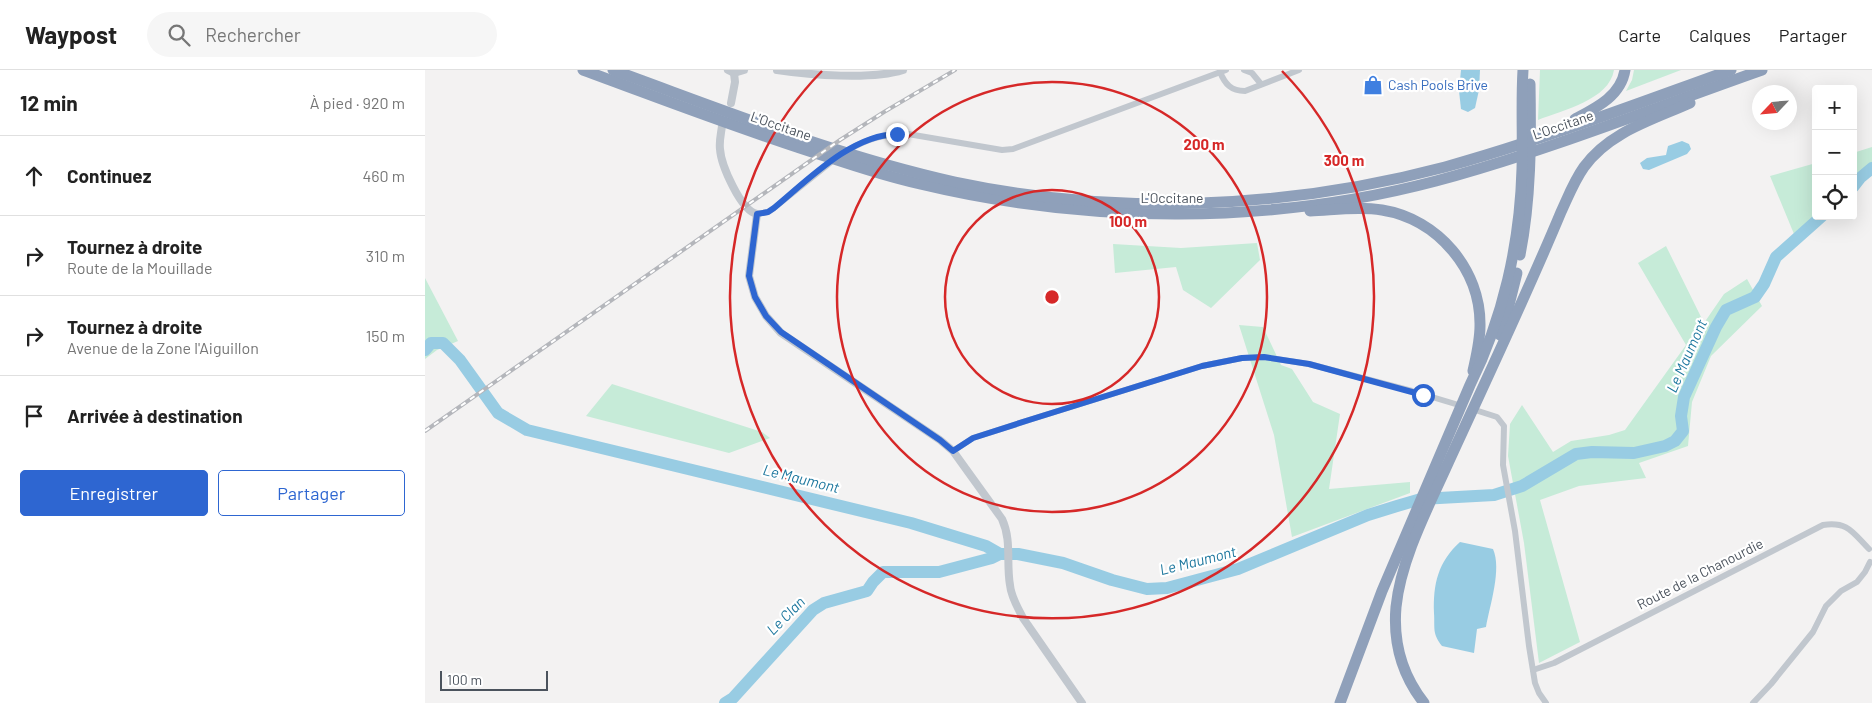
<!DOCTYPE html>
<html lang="fr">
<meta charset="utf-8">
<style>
:root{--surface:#fff;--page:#f6f6f6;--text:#222;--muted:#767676;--line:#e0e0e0;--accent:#2e66d1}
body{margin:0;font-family:Barlow,sans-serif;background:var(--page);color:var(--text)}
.controls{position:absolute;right:15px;top:15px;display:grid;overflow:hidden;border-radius:5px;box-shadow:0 5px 20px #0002}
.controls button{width:45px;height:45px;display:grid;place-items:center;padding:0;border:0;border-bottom:1px solid var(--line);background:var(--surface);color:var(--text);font:25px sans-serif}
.compass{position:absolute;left:1327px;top:15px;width:45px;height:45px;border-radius:50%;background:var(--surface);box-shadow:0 5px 20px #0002;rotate:244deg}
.scale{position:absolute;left:15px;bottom:12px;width:108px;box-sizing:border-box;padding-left:5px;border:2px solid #4b535d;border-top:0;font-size:14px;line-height:18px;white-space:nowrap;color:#4b535d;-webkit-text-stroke:4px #fff;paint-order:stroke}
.stop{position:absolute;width:15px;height:15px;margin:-11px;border:4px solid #2e66d1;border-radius:50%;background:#fff}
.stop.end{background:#2e66d1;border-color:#fff;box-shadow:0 1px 5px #0008}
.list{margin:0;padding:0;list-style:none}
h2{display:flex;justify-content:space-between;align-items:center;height:65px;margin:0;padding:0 20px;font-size:21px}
h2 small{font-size:16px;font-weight:400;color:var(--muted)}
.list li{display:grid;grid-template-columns:32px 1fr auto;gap:15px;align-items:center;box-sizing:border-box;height:80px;padding:0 20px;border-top:1px solid var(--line)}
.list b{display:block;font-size:19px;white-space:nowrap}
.list p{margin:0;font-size:16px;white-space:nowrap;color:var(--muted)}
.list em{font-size:16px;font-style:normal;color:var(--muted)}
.actions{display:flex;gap:10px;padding:15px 20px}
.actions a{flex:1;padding:11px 0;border:1px solid var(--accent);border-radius:5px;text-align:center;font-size:18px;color:var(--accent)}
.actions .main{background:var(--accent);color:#fff}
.icon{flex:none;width:28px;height:28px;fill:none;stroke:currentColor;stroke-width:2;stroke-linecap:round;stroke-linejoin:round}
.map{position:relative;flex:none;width:1447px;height:633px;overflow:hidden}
header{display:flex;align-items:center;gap:30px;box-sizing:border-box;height:70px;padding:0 25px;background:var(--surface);border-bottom:1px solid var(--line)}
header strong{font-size:24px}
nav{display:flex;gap:28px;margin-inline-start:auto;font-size:18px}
.search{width:350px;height:45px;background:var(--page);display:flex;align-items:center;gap:12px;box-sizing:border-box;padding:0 18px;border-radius:28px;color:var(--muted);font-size:19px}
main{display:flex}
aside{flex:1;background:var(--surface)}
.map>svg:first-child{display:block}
.green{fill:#c6ebd8}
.water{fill:#98cce3}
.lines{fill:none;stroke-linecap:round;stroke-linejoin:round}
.river{stroke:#98cce3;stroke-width:12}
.minor{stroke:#c1c7ce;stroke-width:6}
.tertiary{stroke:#c1c7ce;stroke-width:8}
.motorway{stroke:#8fa0ba;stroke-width:11}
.rail-casing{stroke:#b4b6bb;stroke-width:4}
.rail{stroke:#fff;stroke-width:2;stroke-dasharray:5.5;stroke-linecap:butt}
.route{stroke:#2e66d1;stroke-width:6}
.ring{fill:none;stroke:#d62828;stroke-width:2.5}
.labels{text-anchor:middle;stroke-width:4.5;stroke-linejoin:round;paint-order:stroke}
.shop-label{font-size:14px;fill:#366cbe;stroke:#fff;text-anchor:start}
.street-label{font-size:14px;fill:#4b535d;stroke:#fff}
.water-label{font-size:15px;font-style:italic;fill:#1d779e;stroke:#fff}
.centre{fill:#d62828;stroke:#fff;stroke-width:2.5}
.ring-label{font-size:15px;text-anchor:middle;font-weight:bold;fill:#d62828;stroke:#fff;stroke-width:4.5;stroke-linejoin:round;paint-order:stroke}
</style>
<header>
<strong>Waypost</strong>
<div class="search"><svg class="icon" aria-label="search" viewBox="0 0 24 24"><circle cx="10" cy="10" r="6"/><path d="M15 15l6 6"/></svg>Rechercher</div>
<nav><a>Carte</a><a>Calques</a><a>Partager</a></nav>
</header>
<main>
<aside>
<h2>12 min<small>À pied · 920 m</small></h2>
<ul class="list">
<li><svg class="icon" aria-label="ahead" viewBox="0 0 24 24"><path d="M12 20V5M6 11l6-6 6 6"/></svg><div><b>Continuez</b></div><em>460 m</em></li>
<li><svg class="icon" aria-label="right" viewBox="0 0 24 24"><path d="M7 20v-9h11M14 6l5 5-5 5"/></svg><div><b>Tournez à droite</b><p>Route de la Mouillade</p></div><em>310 m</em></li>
<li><svg class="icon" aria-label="right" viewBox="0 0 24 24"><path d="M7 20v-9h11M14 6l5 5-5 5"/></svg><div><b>Tournez à droite</b><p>Avenue de la Zone l'Aiguillon</p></div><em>150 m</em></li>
<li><svg class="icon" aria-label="arrive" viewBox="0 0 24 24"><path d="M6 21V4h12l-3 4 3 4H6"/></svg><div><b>Arrivée à destination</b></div></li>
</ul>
<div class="actions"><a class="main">Enregistrer</a><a>Partager</a></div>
</aside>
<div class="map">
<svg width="1447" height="633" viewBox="0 0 1447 633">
<rect width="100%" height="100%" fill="#f3f2f2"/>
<!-- green -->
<g class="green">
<path d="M 1115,0 L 1189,0 C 1184,30 1138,40 1113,50 Z"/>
<polygon points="1209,0 1256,0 1201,21 1207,10"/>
<polygon points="1447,77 1447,100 1428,116 1428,83"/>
<polygon points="1391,93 1391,146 1369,164 1345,106"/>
<polygon points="832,173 835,190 786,238 758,220 751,197 690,203 688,174 756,178"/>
<polygon points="1241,176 1279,253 1299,224 1322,209 1337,236 1286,286 1267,332 1263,376 1214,393 1221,408 1154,416 1115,430 1155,572 1114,593 1099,473 1083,386 1085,354 1097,335 1128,382 1146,371 1184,365 1200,360 1261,275 1213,193"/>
<polygon points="0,208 33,271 12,280 0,289"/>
<polygon points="814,255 838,257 856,295 867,299 888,332 915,344 904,419 985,412 985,423 867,467 849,365"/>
<polygon points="187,314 337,362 345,368 304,383 161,346"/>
</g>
<!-- water -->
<g class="water">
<polygon points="1036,0 1055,0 1054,20 1050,38 1043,42 1036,39 1034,21"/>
<polygon points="1257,71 1264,74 1266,79 1262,84 1224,100 1218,99 1215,93 1222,88 1241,85 1243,76"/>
<path d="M 1035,472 L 1068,479 C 1077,499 1065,535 1061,557 L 1052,559 L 1049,583 L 1017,576 C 1007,563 1010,559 1009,543 C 1008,514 1013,492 1035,472 Z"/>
</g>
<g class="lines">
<!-- river -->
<g class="river">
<polyline points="1428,117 1435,108 1447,98"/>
<polyline points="0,280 6,273 18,273 35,290 73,343 102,360 486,453 561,476 575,484 593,484 638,493 687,510 722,519 742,518 813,499 943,445 972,436 996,429 1069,425 1097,416 1151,384 1167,382 1209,383 1240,376 1250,371 1258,361 1256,346 1259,327 1291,257 1301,240 1330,227 1339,214 1351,187 1397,146"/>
<polyline points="300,633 308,628 388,540 399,533 442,521 448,512 458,502 514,502 567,488 575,484"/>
</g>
<!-- minor -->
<g class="minor">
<polyline points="819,0 827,3 836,14"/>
<path d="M 795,2 C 800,14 806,21 820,21 L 874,0"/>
<path d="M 420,82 C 441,69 458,64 483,64 L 577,80 L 588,79 L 801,0"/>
<polyline points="332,144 343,142 349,138 410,89"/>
<polyline points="1047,339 1072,347 1079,356 1078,395 1090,461 1104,576 1110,613 1114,623 1121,633"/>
<polyline points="528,381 548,368 604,350 777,296 817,288 839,287 884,294 987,321 1037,336"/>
<path d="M 1108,600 L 1129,593 L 1398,455 C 1423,451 1428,463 1444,479"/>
<polyline points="1328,633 1346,614 1388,562 1401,536 1416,521 1432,512 1440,502 1445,492"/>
</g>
<!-- tertiary -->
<g class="tertiary">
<polyline points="303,0 309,3 319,0"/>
<path d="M 352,0 C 385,5 447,10 478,0"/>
<polyline points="306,33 310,12 309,3"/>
<path d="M 297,56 C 296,64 294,71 295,79 C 296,95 316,141 332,144 L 324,206 L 330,227 L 341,246 L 356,263 L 515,370 L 528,381 L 577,449 C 587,471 581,492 585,515 C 586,527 593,538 598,548 L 657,633"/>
</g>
<!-- motorway -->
<g class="motorway">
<path d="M 158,0 C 240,30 322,62 406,88 C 436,98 465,107 495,114 C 662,154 845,155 1011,111 C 1122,81 1229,38 1337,0"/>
<path d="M 188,0 C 301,41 413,86 530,112 C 690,146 862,139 1020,97 C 1117,70 1211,34 1306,0"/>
<path d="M 1150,49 C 1171,38 1196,26 1200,0"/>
<path d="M 885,141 C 909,140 933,136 957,140 C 1013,149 1056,200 1055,256 C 1055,271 1051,287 1048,301"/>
<path d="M 1095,185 C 1106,129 1106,72 1105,14"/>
<polyline points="1075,265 1082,243 1092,203"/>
<path d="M 915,633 L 957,521 L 1045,315 C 1078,249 1095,173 1097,99 C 1098,66 1096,33 1098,0"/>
<path d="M 999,633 C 977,605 968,572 971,537 C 976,488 1004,436 1024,391 C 1062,308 1101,226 1136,142 C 1143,127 1149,111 1159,97 C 1184,62 1227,50 1265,33"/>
</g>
<defs>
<polyline id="rail" points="0,361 415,70 459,42 530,0"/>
</defs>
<!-- rail casing -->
<use href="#rail" class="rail-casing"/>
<!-- rail -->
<use href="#rail" class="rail"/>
</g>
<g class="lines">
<!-- route -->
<path class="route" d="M 472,64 C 426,65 383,110 349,138 L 343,142 L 332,144 L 324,206 L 330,227 L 341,246 L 356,262 L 515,370 L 528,381 L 548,368 L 604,350 L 777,296 L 817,288 L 839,287 L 884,294 L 998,325"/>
</g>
<!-- distance rings -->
<g class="ring">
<circle cx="627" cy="227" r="107"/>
<circle cx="627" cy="227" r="215"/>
<path d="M857 1A322 322 0 1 1 397 1"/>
</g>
<!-- icons -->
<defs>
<symbol id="shop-bare" viewBox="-9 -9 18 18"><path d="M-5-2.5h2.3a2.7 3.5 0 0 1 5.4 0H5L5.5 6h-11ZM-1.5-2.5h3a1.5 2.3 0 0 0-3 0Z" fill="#3f7fe0" stroke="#fff" stroke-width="2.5" paint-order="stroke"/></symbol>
</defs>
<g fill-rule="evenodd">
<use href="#shop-bare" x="934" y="1" width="28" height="28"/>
</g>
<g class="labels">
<!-- shop labels -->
<g class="shop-label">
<text x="963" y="20">Cash Pools Brive</text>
</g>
<!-- street labels -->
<g class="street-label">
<text transform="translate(1138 55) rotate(-19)" y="5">L'Occitane</text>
<text transform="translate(356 56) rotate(19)" y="5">L'Occitane</text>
<text x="747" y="133">L'Occitane</text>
<text transform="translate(1275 504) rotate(-27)" y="5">Route de la Chanourdie</text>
</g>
<!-- water labels -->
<g class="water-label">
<text transform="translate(1262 286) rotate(-66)" y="5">Le Maumont</text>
<text transform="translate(376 409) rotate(14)" y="5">Le Maumont</text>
<text transform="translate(773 491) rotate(-14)" y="5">Le Maumont</text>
<text transform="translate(361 546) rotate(-45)" y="5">Le Clan</text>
</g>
</g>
<circle cx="627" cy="227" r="8" class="centre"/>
<g class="ring-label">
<text x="779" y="80">200 m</text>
<text x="919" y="96">300 m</text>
<text x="703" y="157">100 m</text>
</g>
</svg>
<div class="controls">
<button>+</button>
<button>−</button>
<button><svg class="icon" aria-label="locate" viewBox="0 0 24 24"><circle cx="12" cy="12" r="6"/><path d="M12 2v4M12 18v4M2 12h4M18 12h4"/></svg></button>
</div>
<svg class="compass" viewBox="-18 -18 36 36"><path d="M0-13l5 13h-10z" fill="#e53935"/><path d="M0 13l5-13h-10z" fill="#767676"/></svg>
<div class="scale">100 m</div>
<div class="stop" style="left:998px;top:325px"></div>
<div class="stop end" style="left:472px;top:64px"></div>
</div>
</main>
